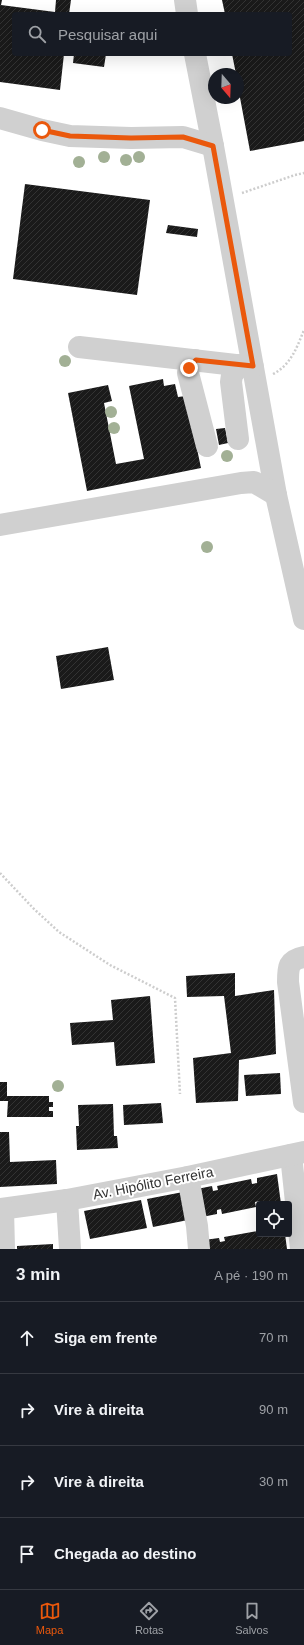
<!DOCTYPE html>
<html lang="pt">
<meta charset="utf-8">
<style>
:root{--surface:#171b24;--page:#20242c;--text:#f1f3f6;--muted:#9ea1a6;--line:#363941;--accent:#ea580c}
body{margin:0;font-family:Helvetica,sans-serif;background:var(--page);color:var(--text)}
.controls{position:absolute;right:12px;bottom:12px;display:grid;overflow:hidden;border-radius:4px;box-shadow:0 4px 16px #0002}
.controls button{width:36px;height:36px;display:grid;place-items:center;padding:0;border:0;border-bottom:1px solid var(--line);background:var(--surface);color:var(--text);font:20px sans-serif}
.compass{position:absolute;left:208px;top:68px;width:36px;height:36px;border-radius:50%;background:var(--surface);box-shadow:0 4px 16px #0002;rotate:161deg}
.stop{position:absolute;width:12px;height:12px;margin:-9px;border:3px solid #ea580c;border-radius:50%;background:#fff}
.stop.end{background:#ea580c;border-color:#fff;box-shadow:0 1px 4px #0008}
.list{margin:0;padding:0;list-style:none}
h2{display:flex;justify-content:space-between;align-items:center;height:52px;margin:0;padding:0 16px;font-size:17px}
h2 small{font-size:13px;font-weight:400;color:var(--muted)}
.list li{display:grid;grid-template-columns:26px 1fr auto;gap:12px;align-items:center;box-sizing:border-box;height:72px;padding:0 16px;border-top:1px solid var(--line)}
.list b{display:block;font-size:15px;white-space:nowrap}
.list em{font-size:13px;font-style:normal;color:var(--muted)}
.icon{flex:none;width:22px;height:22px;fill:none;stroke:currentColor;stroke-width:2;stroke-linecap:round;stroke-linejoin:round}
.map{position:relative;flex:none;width:304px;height:1249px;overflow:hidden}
.search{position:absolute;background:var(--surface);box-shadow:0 4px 16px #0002;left:12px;right:12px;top:12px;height:44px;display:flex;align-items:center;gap:10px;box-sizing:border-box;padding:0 14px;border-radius:4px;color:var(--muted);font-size:15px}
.sheet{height:340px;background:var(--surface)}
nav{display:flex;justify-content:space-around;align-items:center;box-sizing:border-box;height:56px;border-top:1px solid var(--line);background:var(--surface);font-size:11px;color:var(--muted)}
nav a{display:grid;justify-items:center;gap:2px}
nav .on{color:var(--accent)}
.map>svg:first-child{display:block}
.building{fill:url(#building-hatch)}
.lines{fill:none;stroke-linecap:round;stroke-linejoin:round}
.path{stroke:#cdcdcd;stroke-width:2.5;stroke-dasharray:2 2;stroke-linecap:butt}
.minor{stroke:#d0d0d0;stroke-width:22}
.tree{fill:#a2b095}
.route{stroke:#ea580c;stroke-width:5}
.labels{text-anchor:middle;stroke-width:4;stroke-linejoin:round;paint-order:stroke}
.street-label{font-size:14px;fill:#333;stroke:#fff}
</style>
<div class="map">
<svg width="304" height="1249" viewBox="0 0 304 1249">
<defs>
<pattern id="building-hatch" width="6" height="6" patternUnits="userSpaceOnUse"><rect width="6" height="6" fill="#1a1a1a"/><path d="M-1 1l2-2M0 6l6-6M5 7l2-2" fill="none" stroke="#333"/></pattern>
</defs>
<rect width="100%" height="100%" fill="#fff"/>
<!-- building -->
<g class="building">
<polygon points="0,0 2,0 1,5 55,12 56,0 71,0 69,14 14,14 14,54 64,54 60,90 0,82"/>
<polygon points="222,0 304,0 304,141 250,151 238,87 238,74 236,74 232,54 290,54 290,14 225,14"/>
<polygon points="74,54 106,54 104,67 73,63"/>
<polygon points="25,184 150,200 137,295 13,279"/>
<polygon points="168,225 198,229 197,237 166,233"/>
<polygon points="163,379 164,386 175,384 178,397 186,396 201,468 87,491 68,393 108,385 112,401 104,403 116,464 144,459 129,386"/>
<polygon points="225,428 228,443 219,445 216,429"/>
<polygon points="108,647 114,680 61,689 56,656"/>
<polygon points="235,973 235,996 274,990 276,1054 239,1060 238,1101 196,1103 193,1058 231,1053 224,996 187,997 186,976"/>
<polygon points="150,996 155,1063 116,1066 114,1042 72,1045 70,1023 113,1020 111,1000"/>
<polygon points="280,1073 281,1094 246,1096 244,1075"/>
<polygon points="0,1082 7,1082 7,1096 49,1096 49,1102 53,1102 53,1107 49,1107 49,1111 53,1111 53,1117 7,1117 8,1101 0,1101"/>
<polygon points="161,1103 163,1123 124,1125 123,1105"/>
<polygon points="113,1104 114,1136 117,1136 118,1148 77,1150 76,1126 79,1126 78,1105"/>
<polygon points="0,1132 9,1132 10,1162 56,1160 57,1184 0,1187"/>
<polygon points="277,1174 281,1204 261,1204 260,1201 255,1202 256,1207 222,1214 221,1209 217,1210 217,1214 202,1217 197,1189 212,1186 213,1191 218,1190 217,1186 251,1179 252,1184 257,1183 257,1178"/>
<polygon points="183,1192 188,1220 153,1227 147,1199"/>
<polygon points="141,1200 147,1228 90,1239 84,1211"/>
<polygon points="258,1231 259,1236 265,1234 285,1234 287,1249 205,1249 204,1240 219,1238 220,1242 225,1241 224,1237"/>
<polygon points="53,1244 53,1249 17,1249 17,1246"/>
</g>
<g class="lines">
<!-- path -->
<g class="path">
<polyline points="242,193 295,175 304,173"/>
<path d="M 273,374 C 291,365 297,347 304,330"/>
<polyline points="0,873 34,909 59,932 110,965 175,998 180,1094"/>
</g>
<!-- minor -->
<g class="minor">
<polyline points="185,0 187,14"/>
<polyline points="195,54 213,146 276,495 304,619"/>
<polyline points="0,118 42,130 70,136 131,138 183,137 213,146"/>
<polyline points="79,347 253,367"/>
<polyline points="195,360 189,368 188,373 207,446"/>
<polyline points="238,439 231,382 232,375 240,365"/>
<polyline points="0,525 241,483 254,482 276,495"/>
<path d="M 304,957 C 288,960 288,967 288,982 L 304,1102"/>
<polyline points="291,1155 301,1249"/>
<polyline points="188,1177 197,1226 199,1249"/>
<polyline points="67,1200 70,1249"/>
<polyline points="0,1209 67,1200 188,1177 304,1152"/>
<polyline points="3,1209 4,1249"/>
</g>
</g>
<!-- trees -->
<g class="tree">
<circle cx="104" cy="157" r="6"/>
<circle cx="139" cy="157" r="6"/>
<circle cx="126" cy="160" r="6"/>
<circle cx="79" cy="162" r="6"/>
<circle cx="65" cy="361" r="6"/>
<circle cx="111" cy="412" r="6"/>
<circle cx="114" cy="428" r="6"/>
<circle cx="227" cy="456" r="6"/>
<circle cx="207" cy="547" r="6"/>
<circle cx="58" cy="1086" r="6"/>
</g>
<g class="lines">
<!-- route -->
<polyline class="route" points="42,130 70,136 131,138 183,137 213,146 253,366 196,360 189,368"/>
</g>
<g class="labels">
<!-- street labels -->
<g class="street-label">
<text transform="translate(153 1183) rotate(-11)" y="5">Av. Hipólito Ferreira</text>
</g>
</g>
</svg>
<div class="controls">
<button><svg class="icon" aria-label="locate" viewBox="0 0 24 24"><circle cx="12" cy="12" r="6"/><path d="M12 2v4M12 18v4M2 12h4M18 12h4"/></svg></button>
</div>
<svg class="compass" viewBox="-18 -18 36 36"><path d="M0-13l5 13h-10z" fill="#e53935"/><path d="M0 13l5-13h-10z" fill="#9ea1a6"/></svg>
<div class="stop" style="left:42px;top:130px"></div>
<div class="stop end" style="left:189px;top:368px"></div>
<div class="search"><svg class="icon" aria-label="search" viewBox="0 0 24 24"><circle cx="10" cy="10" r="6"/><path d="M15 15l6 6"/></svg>Pesquisar aqui</div>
</div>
<section class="sheet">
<h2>3 min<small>A pé · 190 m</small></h2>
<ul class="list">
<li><svg class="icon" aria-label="ahead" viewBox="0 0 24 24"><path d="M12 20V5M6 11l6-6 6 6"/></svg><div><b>Siga em frente</b></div><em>70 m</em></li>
<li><svg class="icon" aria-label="right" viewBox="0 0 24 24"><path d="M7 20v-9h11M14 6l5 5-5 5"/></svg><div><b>Vire à direita</b></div><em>90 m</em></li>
<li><svg class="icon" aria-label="right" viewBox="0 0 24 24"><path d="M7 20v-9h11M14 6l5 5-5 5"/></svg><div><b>Vire à direita</b></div><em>30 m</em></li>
<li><svg class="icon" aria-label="arrive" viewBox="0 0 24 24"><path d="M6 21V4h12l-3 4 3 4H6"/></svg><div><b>Chegada ao destino</b></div></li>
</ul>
</section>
<nav>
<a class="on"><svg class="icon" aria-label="map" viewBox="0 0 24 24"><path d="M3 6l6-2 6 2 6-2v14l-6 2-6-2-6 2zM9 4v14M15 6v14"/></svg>Mapa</a>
<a><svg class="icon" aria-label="directions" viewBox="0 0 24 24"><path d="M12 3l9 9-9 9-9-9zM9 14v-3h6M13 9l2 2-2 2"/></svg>Rotas</a>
<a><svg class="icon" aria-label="saved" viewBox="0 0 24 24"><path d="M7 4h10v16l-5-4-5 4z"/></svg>Salvos</a>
</nav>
